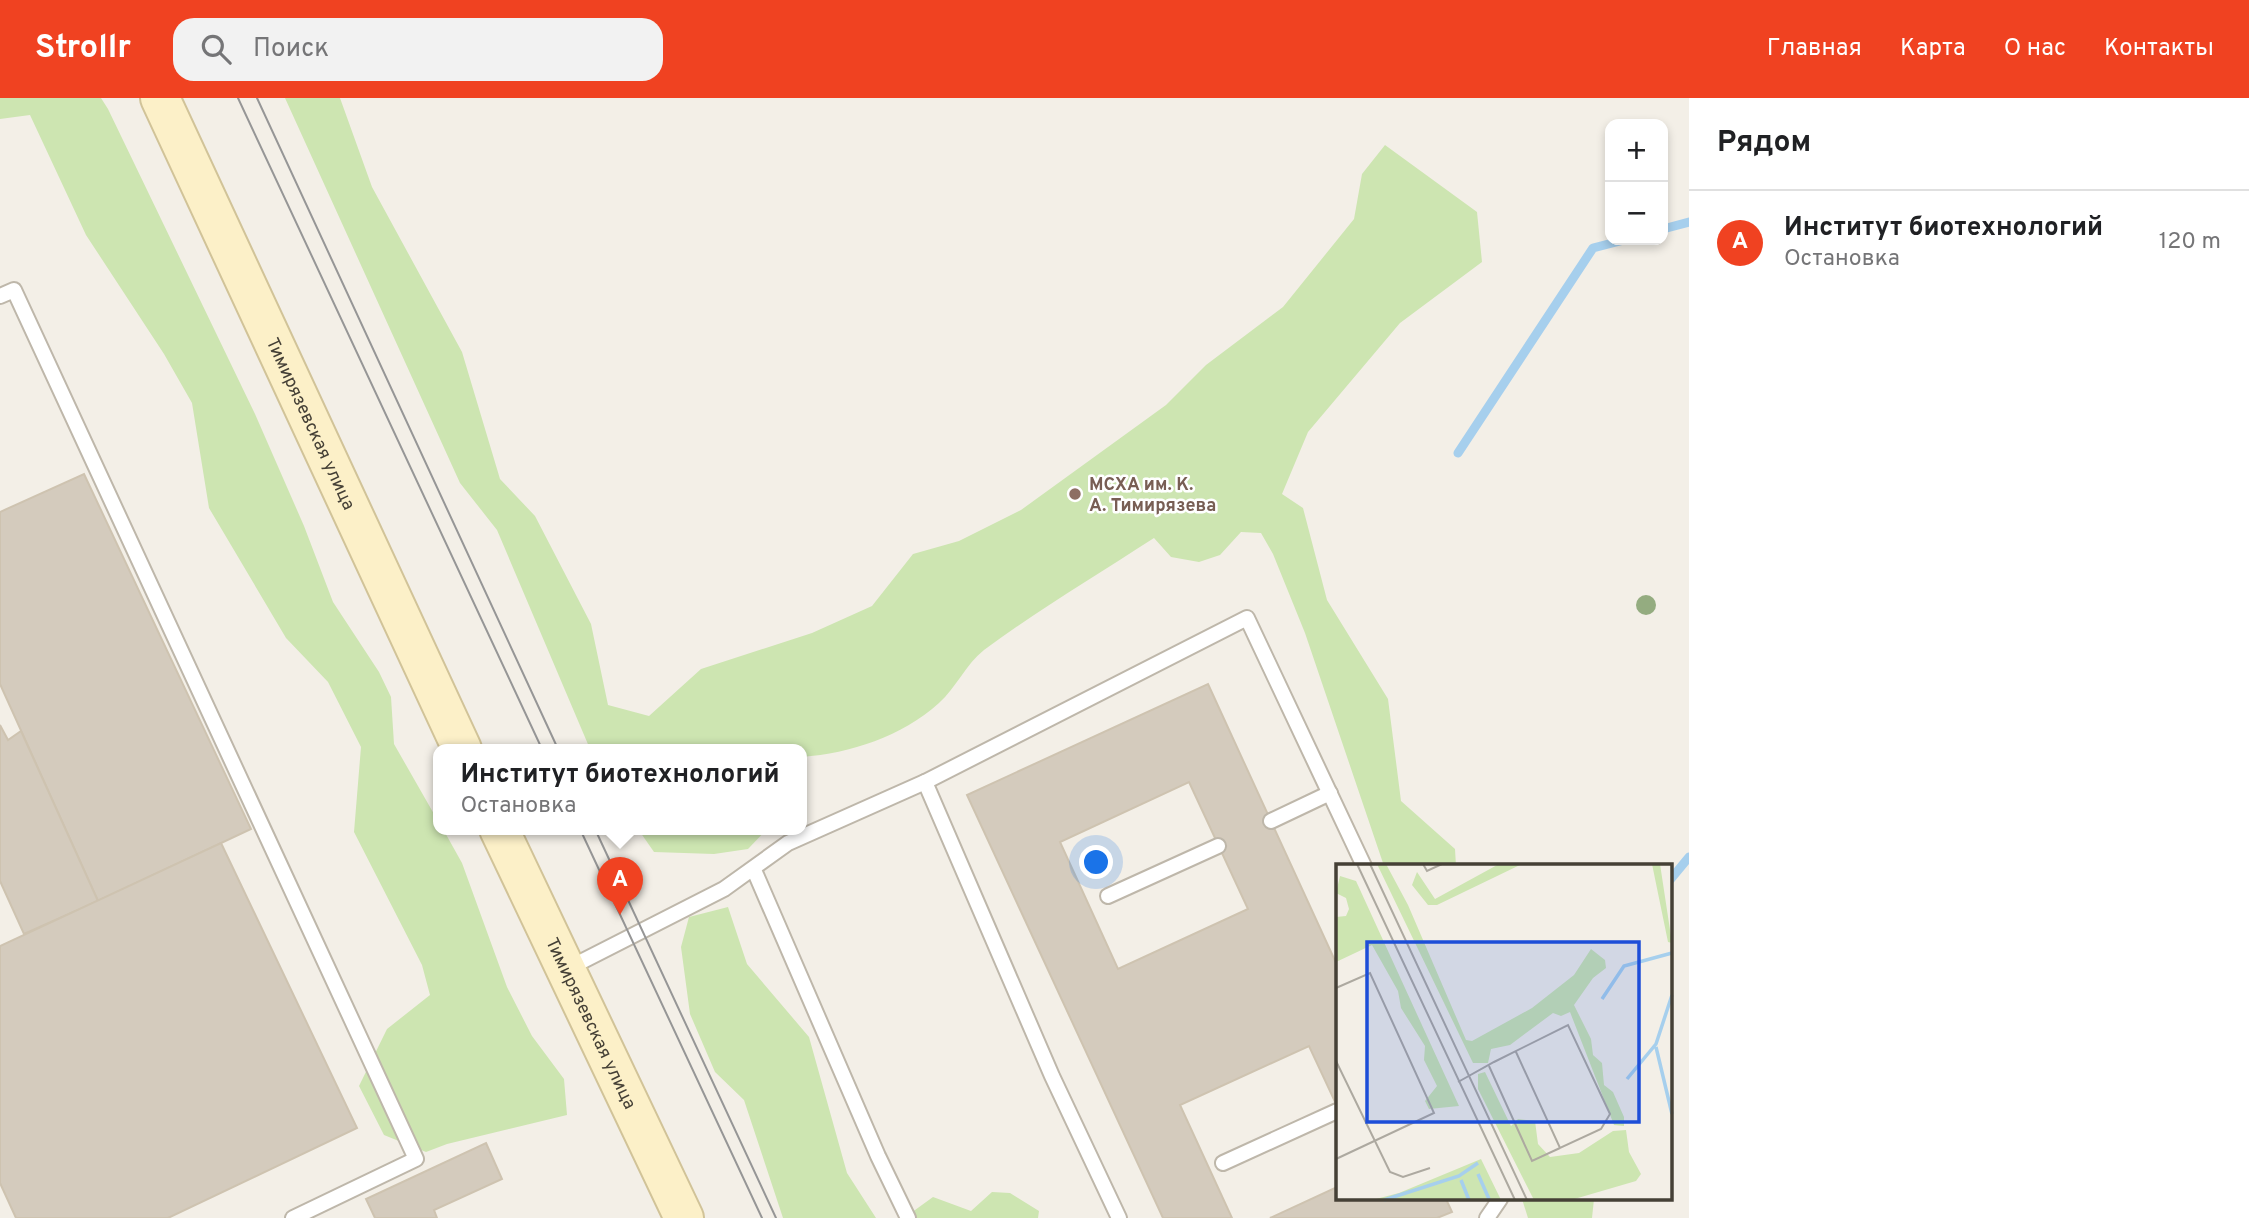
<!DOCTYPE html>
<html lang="ru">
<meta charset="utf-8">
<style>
:root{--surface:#fff;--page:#f2f2f2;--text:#202124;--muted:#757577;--line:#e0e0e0;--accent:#f04221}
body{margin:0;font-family:Overpass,sans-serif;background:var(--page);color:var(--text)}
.controls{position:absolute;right:21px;top:21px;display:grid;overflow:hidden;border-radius:14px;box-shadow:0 4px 10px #0003}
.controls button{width:63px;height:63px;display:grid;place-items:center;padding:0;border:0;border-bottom:2px solid var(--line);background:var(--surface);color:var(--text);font:35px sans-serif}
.you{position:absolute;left:1097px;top:765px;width:24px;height:24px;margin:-18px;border:5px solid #fff;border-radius:50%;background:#1a73e8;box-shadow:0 0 0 10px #1a73e833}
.badge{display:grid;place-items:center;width:46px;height:46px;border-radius:50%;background:var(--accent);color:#fff;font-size:23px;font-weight:700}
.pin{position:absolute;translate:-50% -58px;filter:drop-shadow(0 2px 4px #0008)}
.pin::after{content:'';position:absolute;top:37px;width:24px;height:21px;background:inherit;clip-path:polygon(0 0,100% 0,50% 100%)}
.popup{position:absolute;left:433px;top:646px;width:374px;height:91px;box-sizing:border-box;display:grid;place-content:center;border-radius:14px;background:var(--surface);filter:drop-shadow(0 2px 5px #0005);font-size:23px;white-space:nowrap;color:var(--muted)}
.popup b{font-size:26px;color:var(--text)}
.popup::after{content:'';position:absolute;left:50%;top:100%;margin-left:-14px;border:14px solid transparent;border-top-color:var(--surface)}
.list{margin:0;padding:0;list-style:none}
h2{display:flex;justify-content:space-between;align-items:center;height:91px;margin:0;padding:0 28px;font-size:30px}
h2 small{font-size:23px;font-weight:400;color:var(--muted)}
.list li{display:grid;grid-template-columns:46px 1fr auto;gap:21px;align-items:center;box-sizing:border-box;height:105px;padding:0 28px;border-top:2px solid var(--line)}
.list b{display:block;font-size:26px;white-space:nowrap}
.list p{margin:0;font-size:23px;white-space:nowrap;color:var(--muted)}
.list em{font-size:23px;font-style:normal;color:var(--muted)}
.icon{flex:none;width:38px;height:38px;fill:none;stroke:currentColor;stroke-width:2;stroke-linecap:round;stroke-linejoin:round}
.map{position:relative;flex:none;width:1689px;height:1120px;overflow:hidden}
header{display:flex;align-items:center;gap:42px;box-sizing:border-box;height:98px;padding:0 35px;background:var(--accent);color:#fff}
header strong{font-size:33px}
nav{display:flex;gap:38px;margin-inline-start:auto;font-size:24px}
.search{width:490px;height:63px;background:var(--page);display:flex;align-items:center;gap:18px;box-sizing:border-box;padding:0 24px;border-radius:21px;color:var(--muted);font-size:26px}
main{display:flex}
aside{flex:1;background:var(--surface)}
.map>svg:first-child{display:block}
.green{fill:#cde5b1}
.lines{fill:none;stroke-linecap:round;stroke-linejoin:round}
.stream{stroke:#a6cfed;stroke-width:9}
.building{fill:#d4cbbd;stroke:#cec3b0;stroke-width:2;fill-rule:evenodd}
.lane-casing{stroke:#beb7aa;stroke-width:18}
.secondary-casing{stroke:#d1c398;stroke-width:42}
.lane{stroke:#fff;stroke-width:14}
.secondary{stroke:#fcf0c8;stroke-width:38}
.tram{stroke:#969696;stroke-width:2}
.tree{fill:#94ac80}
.education-dot{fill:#8d6e63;stroke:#fff;stroke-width:2.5}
.labels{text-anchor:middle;stroke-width:5;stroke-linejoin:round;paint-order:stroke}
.street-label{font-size:18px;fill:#454036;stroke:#fff}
.education-label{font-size:18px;font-weight:bold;fill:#785e54;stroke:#fff;text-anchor:start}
.inset-river{fill:none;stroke:#a6cfed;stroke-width:3.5}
.inset-road{fill:none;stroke:#ada9a0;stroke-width:2}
.view{fill:#1d4ed8;fill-opacity:0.15;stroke:#1d4ed8;stroke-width:3.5}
.inset-edge{fill:none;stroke:#454036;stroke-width:3.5}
</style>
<header>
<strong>Strollr</strong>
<div class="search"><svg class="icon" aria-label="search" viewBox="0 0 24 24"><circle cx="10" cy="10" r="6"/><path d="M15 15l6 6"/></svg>Поиск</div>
<nav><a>Главная</a><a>Карта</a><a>О нас</a><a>Контакты</a></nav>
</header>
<main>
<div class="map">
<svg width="1689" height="1120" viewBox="0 0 1689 1120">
<rect width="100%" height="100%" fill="#f3efe7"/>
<!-- green -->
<g class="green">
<polygon points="0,0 101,0 108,11 255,316 304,428 333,504 379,574 391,599 394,646 438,723 438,731 443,731 462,765 507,889 532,938 564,981 567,1017 447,1046 426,1054 384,1037 359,988 387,931 430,897 422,867 354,734 361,649 328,584 286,540 209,410 192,305 164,256 86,137 30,17 0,21"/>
<path d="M 285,0 L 340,0 L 372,89 L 462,254 L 500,381 L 535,418 L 591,526 L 608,607 L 649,618 L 701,571 L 812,535 L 872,508 L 913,456 L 959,443 L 1021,412 L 1166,307 L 1206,267 L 1283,209 L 1354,121 L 1362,76 L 1385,47 L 1477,114 L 1482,164 L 1400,225 L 1308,334 L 1282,396 L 1303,410 L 1327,502 L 1388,601 L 1401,703 L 1455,751 L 1456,768 L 1384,768 L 1305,535 L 1273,456 L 1261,435 L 1241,434 L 1220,457 L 1199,464 L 1171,459 L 1154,440 C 1097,477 1038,512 984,552 C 966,566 956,590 939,605 C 901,639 851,655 802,659 L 802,651 L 590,651 L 497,432 L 460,385 Z"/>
<polygon points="638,731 767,731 748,751 714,756 654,754"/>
<polygon points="728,809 747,866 809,939 847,1075 876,1120 783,1120 744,1002 715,974 690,916 681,849 689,819"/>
<polygon points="992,1094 1010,1095 1039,1113 1038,1120 904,1120 933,1099 971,1113"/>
<polygon points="1522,1101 1594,1101 1592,1120 1528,1120"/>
</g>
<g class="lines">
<!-- stream -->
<g class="stream">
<polyline points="1663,131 1689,124"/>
<polyline points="1458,355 1593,150 1624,142"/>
<polyline points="1670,782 1689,759"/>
</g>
</g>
<!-- building -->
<g class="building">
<polygon points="84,376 251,731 98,803 0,586 0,414"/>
<path d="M 1208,586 L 1337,867 L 1337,1008 L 1309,948 L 1180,1007 L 1232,1120 L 1163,1120 L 967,697 ZM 1189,684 L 1248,811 L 1118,871 L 1060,744 Z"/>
<polygon points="0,627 8,642 21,633 98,803 24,836 0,783"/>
<polygon points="221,745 357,1030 168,1120 16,1120 0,1085 0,848"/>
<polygon points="486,1045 502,1081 434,1112 437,1120 375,1120 366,1101"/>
<polygon points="1337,1089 1337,1101 1446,1101 1452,1114 1437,1120 1270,1120"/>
</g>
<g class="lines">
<defs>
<g id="lane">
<polyline points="0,198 14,192 416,1061 293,1120"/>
<polyline points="925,684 1052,978 1119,1120"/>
<polyline points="1271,723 1330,695"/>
<polyline points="754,772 878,1058 908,1120"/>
<polyline points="1108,798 1218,748"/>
<polyline points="567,871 724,791 788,745 925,684 1247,520 1364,768"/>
<polyline points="1223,1065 1337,1013"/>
<polyline points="1487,1120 1500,1101"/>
</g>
<g id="secondary">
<path id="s1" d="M 160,0 L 462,651"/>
<path id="s2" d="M 499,731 L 684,1120"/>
</g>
</defs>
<!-- lane casing -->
<use href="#lane" class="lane-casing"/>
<!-- secondary casing -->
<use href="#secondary" class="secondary-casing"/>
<!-- lane -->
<use href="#lane" class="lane"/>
<!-- secondary -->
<use href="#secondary" class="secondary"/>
<!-- tram -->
<g class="tram">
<polyline points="238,0 542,651"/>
<polyline points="257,0 558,651"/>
<polyline points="580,731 762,1120"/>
<polyline points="595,731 776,1120"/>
</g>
</g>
<!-- trees -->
<circle class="tree" cx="1646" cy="507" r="10"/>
<!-- markers -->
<circle class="education-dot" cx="1075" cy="396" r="7"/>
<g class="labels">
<!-- street labels -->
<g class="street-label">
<text dy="6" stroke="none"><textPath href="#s1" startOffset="359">Тимирязевская улица</textPath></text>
<text dy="6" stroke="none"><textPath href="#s2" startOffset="215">Тимирязевская улица</textPath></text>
</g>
<!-- education labels -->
<g class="education-label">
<text x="1089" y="392">МСХА им. К.<tspan x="1089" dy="21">А. Тимирязева</tspan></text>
</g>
</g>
<!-- overview -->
<g transform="translate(1336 766)">
<rect width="336" height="336" fill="#f3efe7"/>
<path d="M 41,0 L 50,0 L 72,41 L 130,176 L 136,177 L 196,144 L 238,111 L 255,85 L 269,96 L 270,104 L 257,114 L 238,141 L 255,175 L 257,191 L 266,199 L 268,221 L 277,228 L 288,253 L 288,262 L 278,261 L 234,148 L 225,152 L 217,149 L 174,181 L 155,185 L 152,199 L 137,199 ZM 163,0 L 186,0 L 101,41 L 92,41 L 76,21 L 81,8 L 99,35 ZM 316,0 L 324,0 L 336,79 L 332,78 ZM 4,12 L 20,17 L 123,242 L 93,245 L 89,237 L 101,222 L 88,196 L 89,182 L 65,144 L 62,127 L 36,81 L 0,98 L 0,53 L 10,52 L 13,45 L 10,34 L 0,29 ZM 149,208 L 175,262 L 182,255 L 199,257 L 202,280 L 214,293 L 243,289 L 277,267 L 290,266 L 293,288 L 305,310 L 300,317 L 235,336 L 198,336 L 142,225 L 142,210 ZM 145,295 L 165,336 L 36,336 L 63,329 Z" fill="#cde5b1"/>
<path class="inset-river" d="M 266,135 L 288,102 L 336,89M 320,183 L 336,250M 291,215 L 320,180 L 336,131M 142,310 L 153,335M 125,316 L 133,336M 48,336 L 123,312 L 142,299"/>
<path class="inset-road" d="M 21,0 L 179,336M 34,0 L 191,336M 87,0 L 91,7 L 106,0M 0,124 L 34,109 L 98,249 L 0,295M 0,197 L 54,308 L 67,313 L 94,304M 153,202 L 196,297 L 224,284M 122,218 L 158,198 L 232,161 L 274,250 L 265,265 L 224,284 L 180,188"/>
<path class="view" d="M 31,78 L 303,78 L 303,258 L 31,258 Z"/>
<rect width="336" height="336" class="inset-edge"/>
</g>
</svg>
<div class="controls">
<button>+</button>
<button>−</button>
</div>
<div class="you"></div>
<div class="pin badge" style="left:620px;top:817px">A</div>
<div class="popup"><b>Институт биотехнологий</b>Остановка</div>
</div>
<aside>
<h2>Рядом<small></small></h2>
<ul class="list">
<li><span class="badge">A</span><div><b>Институт биотехнологий</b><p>Остановка</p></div><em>120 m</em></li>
</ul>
</aside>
</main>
